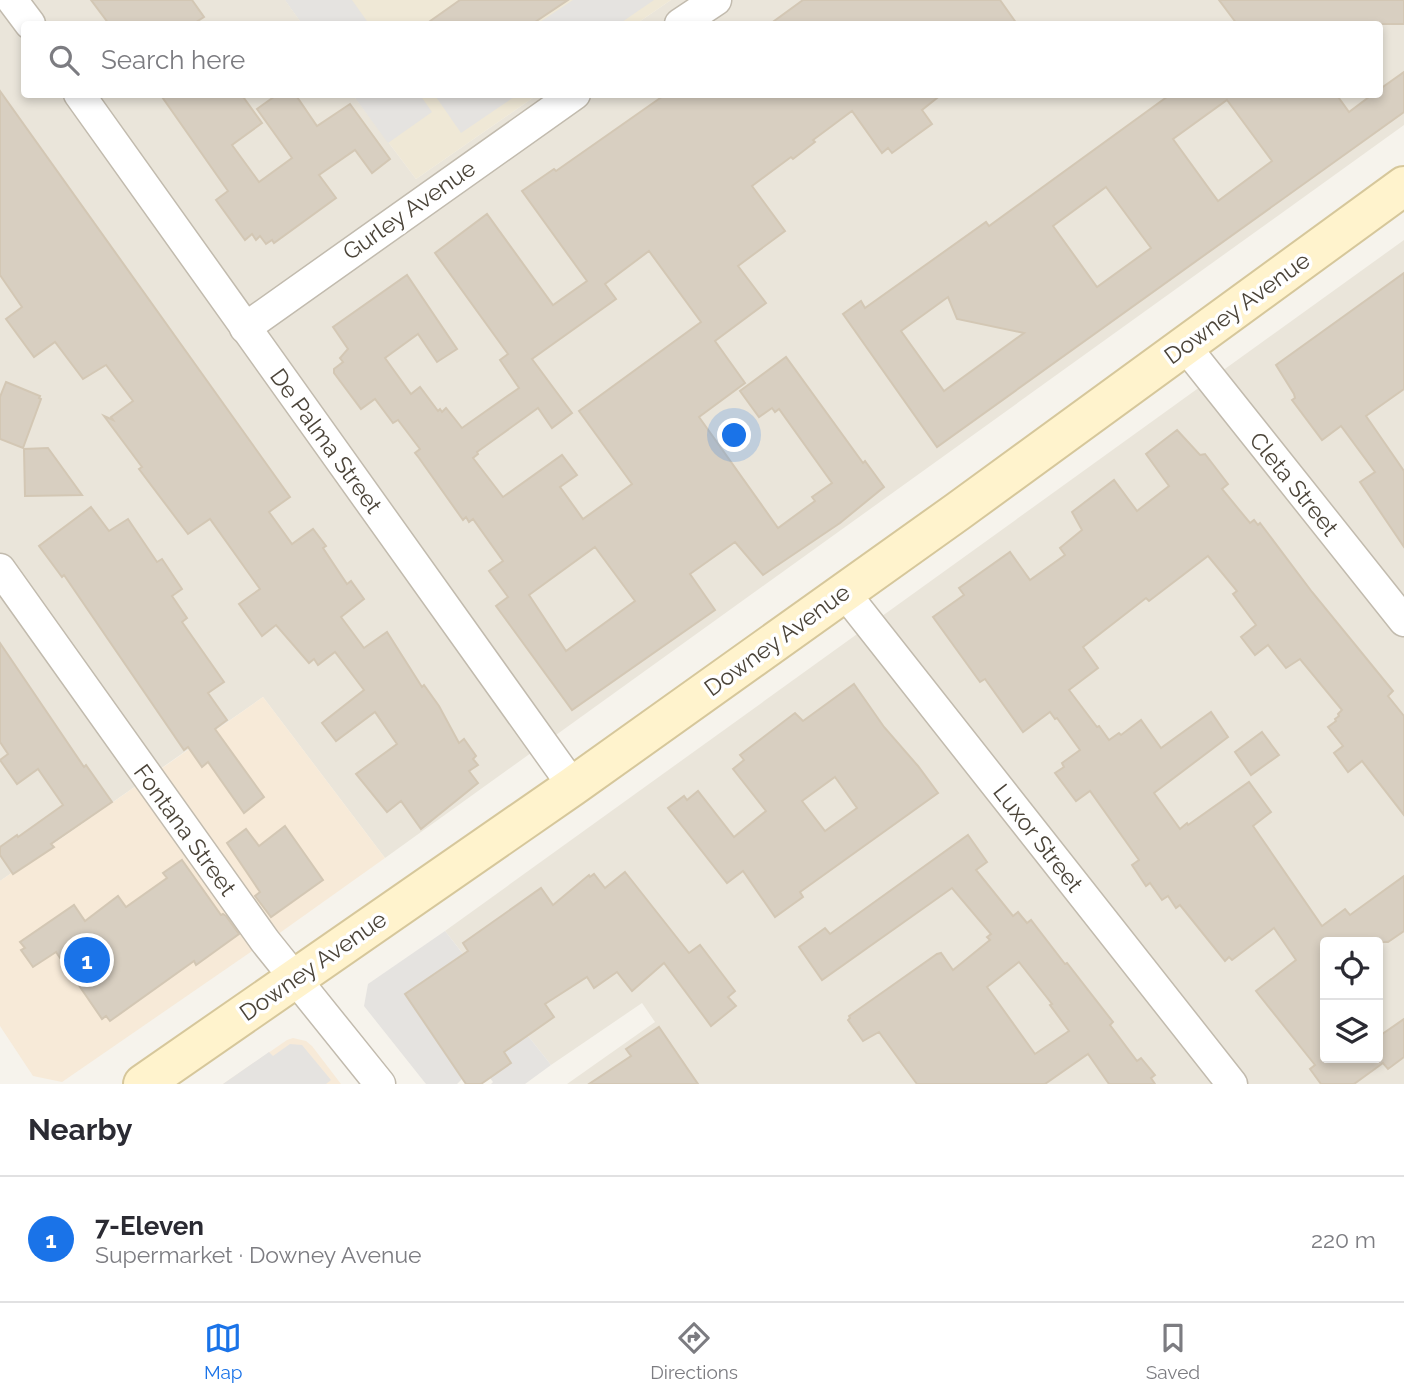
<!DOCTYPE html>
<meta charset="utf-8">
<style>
:root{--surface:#fff;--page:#f7f7f7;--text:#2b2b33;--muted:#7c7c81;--line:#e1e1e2;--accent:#1a73e8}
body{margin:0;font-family:Raleway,sans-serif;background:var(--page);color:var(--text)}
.controls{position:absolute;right:21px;bottom:21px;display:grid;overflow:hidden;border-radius:7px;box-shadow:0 4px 10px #0003}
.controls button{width:63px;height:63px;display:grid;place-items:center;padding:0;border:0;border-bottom:2px solid var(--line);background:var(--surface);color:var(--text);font:35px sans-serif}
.you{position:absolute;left:735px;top:436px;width:24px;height:24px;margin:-18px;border:5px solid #fff;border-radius:50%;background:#1a73e8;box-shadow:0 0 0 10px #1a73e833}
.badge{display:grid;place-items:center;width:46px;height:46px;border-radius:50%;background:var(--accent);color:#fff;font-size:23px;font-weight:700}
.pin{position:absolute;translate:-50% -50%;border:4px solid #fff;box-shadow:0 2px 7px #0006}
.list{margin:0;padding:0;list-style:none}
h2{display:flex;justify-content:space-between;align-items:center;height:91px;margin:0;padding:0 28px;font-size:30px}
h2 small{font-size:23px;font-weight:400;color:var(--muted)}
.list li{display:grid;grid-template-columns:46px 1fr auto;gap:21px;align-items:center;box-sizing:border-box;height:126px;padding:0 28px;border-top:2px solid var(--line)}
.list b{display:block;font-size:26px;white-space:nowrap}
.list p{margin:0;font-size:23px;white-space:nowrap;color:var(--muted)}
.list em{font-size:23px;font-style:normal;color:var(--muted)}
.icon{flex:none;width:38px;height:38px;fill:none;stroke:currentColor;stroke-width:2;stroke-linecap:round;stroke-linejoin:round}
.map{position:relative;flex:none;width:1404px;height:1084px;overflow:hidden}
.search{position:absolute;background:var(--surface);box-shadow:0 4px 10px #0003;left:21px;right:21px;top:21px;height:77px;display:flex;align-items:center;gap:18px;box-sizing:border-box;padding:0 24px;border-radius:7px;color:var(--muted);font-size:26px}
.sheet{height:217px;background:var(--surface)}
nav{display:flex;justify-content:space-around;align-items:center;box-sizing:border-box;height:98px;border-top:2px solid var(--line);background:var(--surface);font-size:19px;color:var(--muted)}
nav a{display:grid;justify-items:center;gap:4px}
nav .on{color:var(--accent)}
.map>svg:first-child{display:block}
.residential{fill:#eae5da;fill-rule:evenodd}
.commercial{fill:#f7ead8}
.education{fill:#efe8d6}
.parking{fill:#e5e3e0}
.building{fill:#d8cfc1;stroke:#d3c7b4;stroke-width:2;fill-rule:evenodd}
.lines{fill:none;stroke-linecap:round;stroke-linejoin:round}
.street-casing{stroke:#c2bbae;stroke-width:33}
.secondary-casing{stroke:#d6c79b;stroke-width:42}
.street{stroke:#fff;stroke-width:30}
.secondary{stroke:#fff3cd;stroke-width:38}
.labels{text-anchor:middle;stroke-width:7;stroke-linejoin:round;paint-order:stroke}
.street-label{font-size:23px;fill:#4b4439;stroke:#fff}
</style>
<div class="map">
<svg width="1404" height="1084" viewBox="0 0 1404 1084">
<rect width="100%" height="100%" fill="#f6f3ec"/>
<!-- residential -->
<g class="residential">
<polygon points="0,0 285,0 302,24 24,24 24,94 353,95 416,179 537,95 1380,94 1380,24 636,24 671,0 1404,0 1404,125 385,858 263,697 0,881"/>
<path d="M 1404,240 L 1404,1084 L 567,1084 L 655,1022 L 642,1003 L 551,1065 L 445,931 ZM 1325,942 L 1378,942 L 1378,1058 L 1325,1058 Z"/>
</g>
<!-- commercial -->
<g class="commercial">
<polygon points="263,697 385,858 274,937 158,771"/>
<polygon points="139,784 255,949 62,1082 33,1076 0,1026 0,881"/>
<polygon points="293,1038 306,1041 312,1046 341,1084 223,1084 287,1040"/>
</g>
<!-- education -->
<g class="education">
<polygon points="285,0 671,0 636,24 302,24"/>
<polygon points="353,95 537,95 416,179"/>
</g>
<!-- parking -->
<g class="parking">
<polygon points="285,0 352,0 369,24 302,24"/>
<polygon points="573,0 654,0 619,24 537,24"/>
<polygon points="434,94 517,94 517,95 461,133"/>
<polygon points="353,95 420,95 432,112 388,143"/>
<polygon points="445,931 463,954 405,994 463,1078 457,1084 426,1084 364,1006 368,984"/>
<polygon points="517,1022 551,1065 525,1084 491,1084 493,1082 490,1078 511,1063 497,1043"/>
<polygon points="290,1044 302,1045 331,1080 326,1084 223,1084 269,1052 273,1056"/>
</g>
<!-- building -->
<g class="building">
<polygon points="91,0 192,0 204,17 193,24 109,24"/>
<polygon points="460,0 568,0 532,24 426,24"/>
<polygon points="803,0 1000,0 1017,24 770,24"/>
<polygon points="1219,0 1404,0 1404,24 1237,24"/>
<path d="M 1404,72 L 1404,112 L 937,447 L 843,314 L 861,301 L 865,308 L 986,222 L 989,226 L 1171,94 L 1336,94 L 1349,112 L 1373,94 L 1380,94 L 1380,89 ZM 1227,100 L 1272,161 L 1218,201 L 1173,139 ZM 1106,187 L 1151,248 L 1097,287 L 1053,226 ZM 948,297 L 957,319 L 1024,333 L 944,391 L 901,331 Z"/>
<polygon points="0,91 290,497 269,512 292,544 313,529 326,546 323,548 347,584 351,581 364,599 341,617 364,648 387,632 422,687 424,685 439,706 459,743 464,739 476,756 473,759 478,765 469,771 478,783 421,829 401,801 387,812 356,774 397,744 375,712 336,741 322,723 364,690 335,652 318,665 314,659 309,663 276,625 262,636 239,604 260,589 210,519 188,534 139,469 142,467 104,416 113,420 111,417 133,401 106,365 83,379 55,342 34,357 6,319 22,307 0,275"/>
<polygon points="160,94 241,94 262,123 232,145 259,182 292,158 257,109 278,94 295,94 317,126 350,104 390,159 372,173 355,150 319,175 336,198 274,243 272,240 266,244 260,236 256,240 252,234 245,240 216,200 228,191"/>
<path d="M 666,94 L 942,94 L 922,110 L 932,124 L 892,153 L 888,148 L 882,153 L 852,111 L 813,140 L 815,142 L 793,159 L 791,157 L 752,186 L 785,231 L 738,266 L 766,303 L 715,341 L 745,383 L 699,417 L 778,528 L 815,501 L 812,497 L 832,483 L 779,409 L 775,412 L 772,408 L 759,417 L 740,391 L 786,357 L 863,463 L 865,461 L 884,487 L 840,523 L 763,575 L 735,542 L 690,574 L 715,610 L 572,710 L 496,606 L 508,597 L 489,571 L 503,561 L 473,519 L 469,522 L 466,517 L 463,520 L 419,458 L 415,453 L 420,449 L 398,420 L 393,423 L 375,399 L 361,409 L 334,373 L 334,369 L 343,362 L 340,358 L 348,349 L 333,327 L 407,275 L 457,349 L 437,362 L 418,334 L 385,358 L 411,394 L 420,387 L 438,411 L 440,409 L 442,412 L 446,408 L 462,428 L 519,388 L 500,360 L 508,354 L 435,253 L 487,214 L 553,305 L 587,281 L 522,191 L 554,169 L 556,171 ZM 649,251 L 701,322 L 579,411 L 632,484 L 583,519 L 560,487 L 577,475 L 562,455 L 503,497 L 473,458 L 478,454 L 477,452 L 538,408 L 552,428 L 572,413 L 532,359 L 616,299 L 605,284 ZM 595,547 L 635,601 L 566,651 L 529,595 Z"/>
<polygon points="1404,273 1404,389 1366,416 1404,471 1404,547 1360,482 1375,472 1341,426 1322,440 1292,400 1295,398 1294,394 1276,365"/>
<polygon points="6,382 40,396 39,398 41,399 23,448 0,439 0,397"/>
<polygon points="1177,430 1200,455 1205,454 1228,484 1222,489 1250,523 1254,520 1258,525 1260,523 1312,592 1393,691 1388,696 1404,716 1404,815 1362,761 1348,772 1334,753 1343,746 1328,727 1336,721 1335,719 1339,716 1338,714 1342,710 1300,659 1286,668 1268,645 1255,655 1241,637 1256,625 1233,594 1237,591 1208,556 1149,601 1146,598 1083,647 1098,668 1069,690 1097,727 1099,726 1109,740 1119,733 1121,735 1141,720 1161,748 1211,712 1228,737 1154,793 1180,829 1187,823 1188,825 1249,782 1271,812 1253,826 1322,926 1345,909 1350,915 1404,876 1404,931 1388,942 1325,942 1325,1058 1379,1058 1378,1037 1404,1019 1404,1057 1388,1069 1383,1063 1354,1084 1321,1084 1310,1069 1315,1065 1256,991 1296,960 1274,928 1232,960 1229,957 1225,961 1180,905 1176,908 1168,896 1162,900 1150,883 1146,886 1132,865 1139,860 1090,791 1076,801 1055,773 1064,767 1062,763 1080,750 1057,718 1055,719 1050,712 1023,732 985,679 980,682 933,617 964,595 959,588 1010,552 1030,580 1065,555 1060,548 1082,530 1072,512 1114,480 1137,511 1169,486 1146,454"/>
<polygon points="48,448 82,495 25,496 24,449"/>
<polygon points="91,507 109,531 128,519 157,562 162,559 182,589 172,596 187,618 182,622 224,682 208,693 227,720 215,729 264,797 244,813 208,762 202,767 188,747 184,750 64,575 62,577 39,546"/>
<polygon points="0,643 84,767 86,765 112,802 51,844 54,847 13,874 0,855 0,847 17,835 18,837 63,805 38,769 17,784 0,760 8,754 0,742"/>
<path d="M 854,684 L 884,727 L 918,766 L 938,793 L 800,892 L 803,897 L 775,917 L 743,871 L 727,883 L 668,808 L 684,796 L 687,800 L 698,791 L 734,837 L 766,811 L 733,769 L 744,760 L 740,755 L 795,713 L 803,721 ZM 835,777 L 857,808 L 825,831 L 802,801 Z"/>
<polygon points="1262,732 1279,755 1251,775 1235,752"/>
<polygon points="285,826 323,880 271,917 255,896 260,892 227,843 246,829 259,846"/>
<path d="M 968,835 L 987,862 L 976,870 L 1013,916 L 1018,912 L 1027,923 L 1031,920 L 1065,964 L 1067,963 L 1113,1022 L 1110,1025 L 1137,1061 L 1141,1058 L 1155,1075 L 1151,1078 L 1155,1084 L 1109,1084 L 1088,1054 L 1045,1084 L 917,1084 L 879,1032 L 863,1041 L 848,1020 L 850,1018 L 849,1016 L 937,954 L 941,953 L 953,970 L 990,940 L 987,937 L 991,934 L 952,888 L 822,980 L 799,947 L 825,928 L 830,934 ZM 1019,962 L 1052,1004 L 1050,1005 L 1069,1031 L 1035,1054 L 987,987 Z"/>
<polygon points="182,860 221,915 223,914 226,916 239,934 196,965 194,961 110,1021 106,1016 102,1019 56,952 33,967 21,950 25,948 20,942 74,905 85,921 118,896 126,907 167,878 163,873"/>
<polygon points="625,872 689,953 700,945 735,991 728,997 736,1006 711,1026 664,963 632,991 617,972 594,988 587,977 545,1004 554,1017 504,1052 511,1063 481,1084 466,1084 405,994 468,951 463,943 541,888 553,905 589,875 590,877 594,874 605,888"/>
<polygon points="659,1027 698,1084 589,1084 631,1056 626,1049"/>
</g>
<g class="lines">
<defs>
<g id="street">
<polyline points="12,0 30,24"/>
<polyline points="680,24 716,0"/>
<polyline points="79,94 573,786"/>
<polyline points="245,328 575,94"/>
<polyline points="1185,346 1404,621"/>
<polyline points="0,569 265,941 380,1084"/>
<polyline points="844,592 1232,1084"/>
</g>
<polyline id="secondary" points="143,1084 573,786 957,512 1404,186"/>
</defs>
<!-- street casing -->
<use href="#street" class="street-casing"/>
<!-- secondary casing -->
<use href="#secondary" class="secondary-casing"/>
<!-- street -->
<use href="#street" class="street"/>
<!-- secondary -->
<use href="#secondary" class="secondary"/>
</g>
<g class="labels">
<!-- street labels -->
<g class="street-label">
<text transform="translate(409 210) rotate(-35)" y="8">Gurley Avenue</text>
<text transform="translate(1237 308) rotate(-36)" y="8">Downey Avenue</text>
<text transform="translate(326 441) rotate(54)" y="8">De Palma Street</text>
<text transform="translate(1294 484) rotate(51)" y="8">Cleta Street</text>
<text transform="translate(777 640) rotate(-36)" y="8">Downey Avenue</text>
<text transform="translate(185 830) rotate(54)" y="8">Fontana Street</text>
<text transform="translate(1038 838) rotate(52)" y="8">Luxor Street</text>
<text transform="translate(313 966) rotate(-35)" y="8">Downey Avenue</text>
</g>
</g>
</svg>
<div class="controls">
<button><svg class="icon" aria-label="locate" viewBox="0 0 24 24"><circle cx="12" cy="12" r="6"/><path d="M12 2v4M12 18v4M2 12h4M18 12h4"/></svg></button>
<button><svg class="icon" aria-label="layers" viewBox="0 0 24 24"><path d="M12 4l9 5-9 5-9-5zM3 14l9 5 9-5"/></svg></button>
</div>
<div class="you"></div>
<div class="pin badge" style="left:87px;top:960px">1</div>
<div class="search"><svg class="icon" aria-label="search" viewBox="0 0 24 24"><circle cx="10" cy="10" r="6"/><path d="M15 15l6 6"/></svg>Search here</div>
</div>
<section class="sheet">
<h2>Nearby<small></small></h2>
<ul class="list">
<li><span class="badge">1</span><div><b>7-Eleven</b><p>Supermarket · Downey Avenue</p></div><em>220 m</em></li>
</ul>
</section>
<nav>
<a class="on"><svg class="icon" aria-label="map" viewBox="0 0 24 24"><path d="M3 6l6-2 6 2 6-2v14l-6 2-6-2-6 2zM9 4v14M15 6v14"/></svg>Map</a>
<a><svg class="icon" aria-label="directions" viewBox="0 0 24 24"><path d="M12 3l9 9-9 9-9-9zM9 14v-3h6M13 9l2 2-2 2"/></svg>Directions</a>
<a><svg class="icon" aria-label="saved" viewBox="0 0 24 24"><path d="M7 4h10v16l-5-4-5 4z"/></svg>Saved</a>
</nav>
